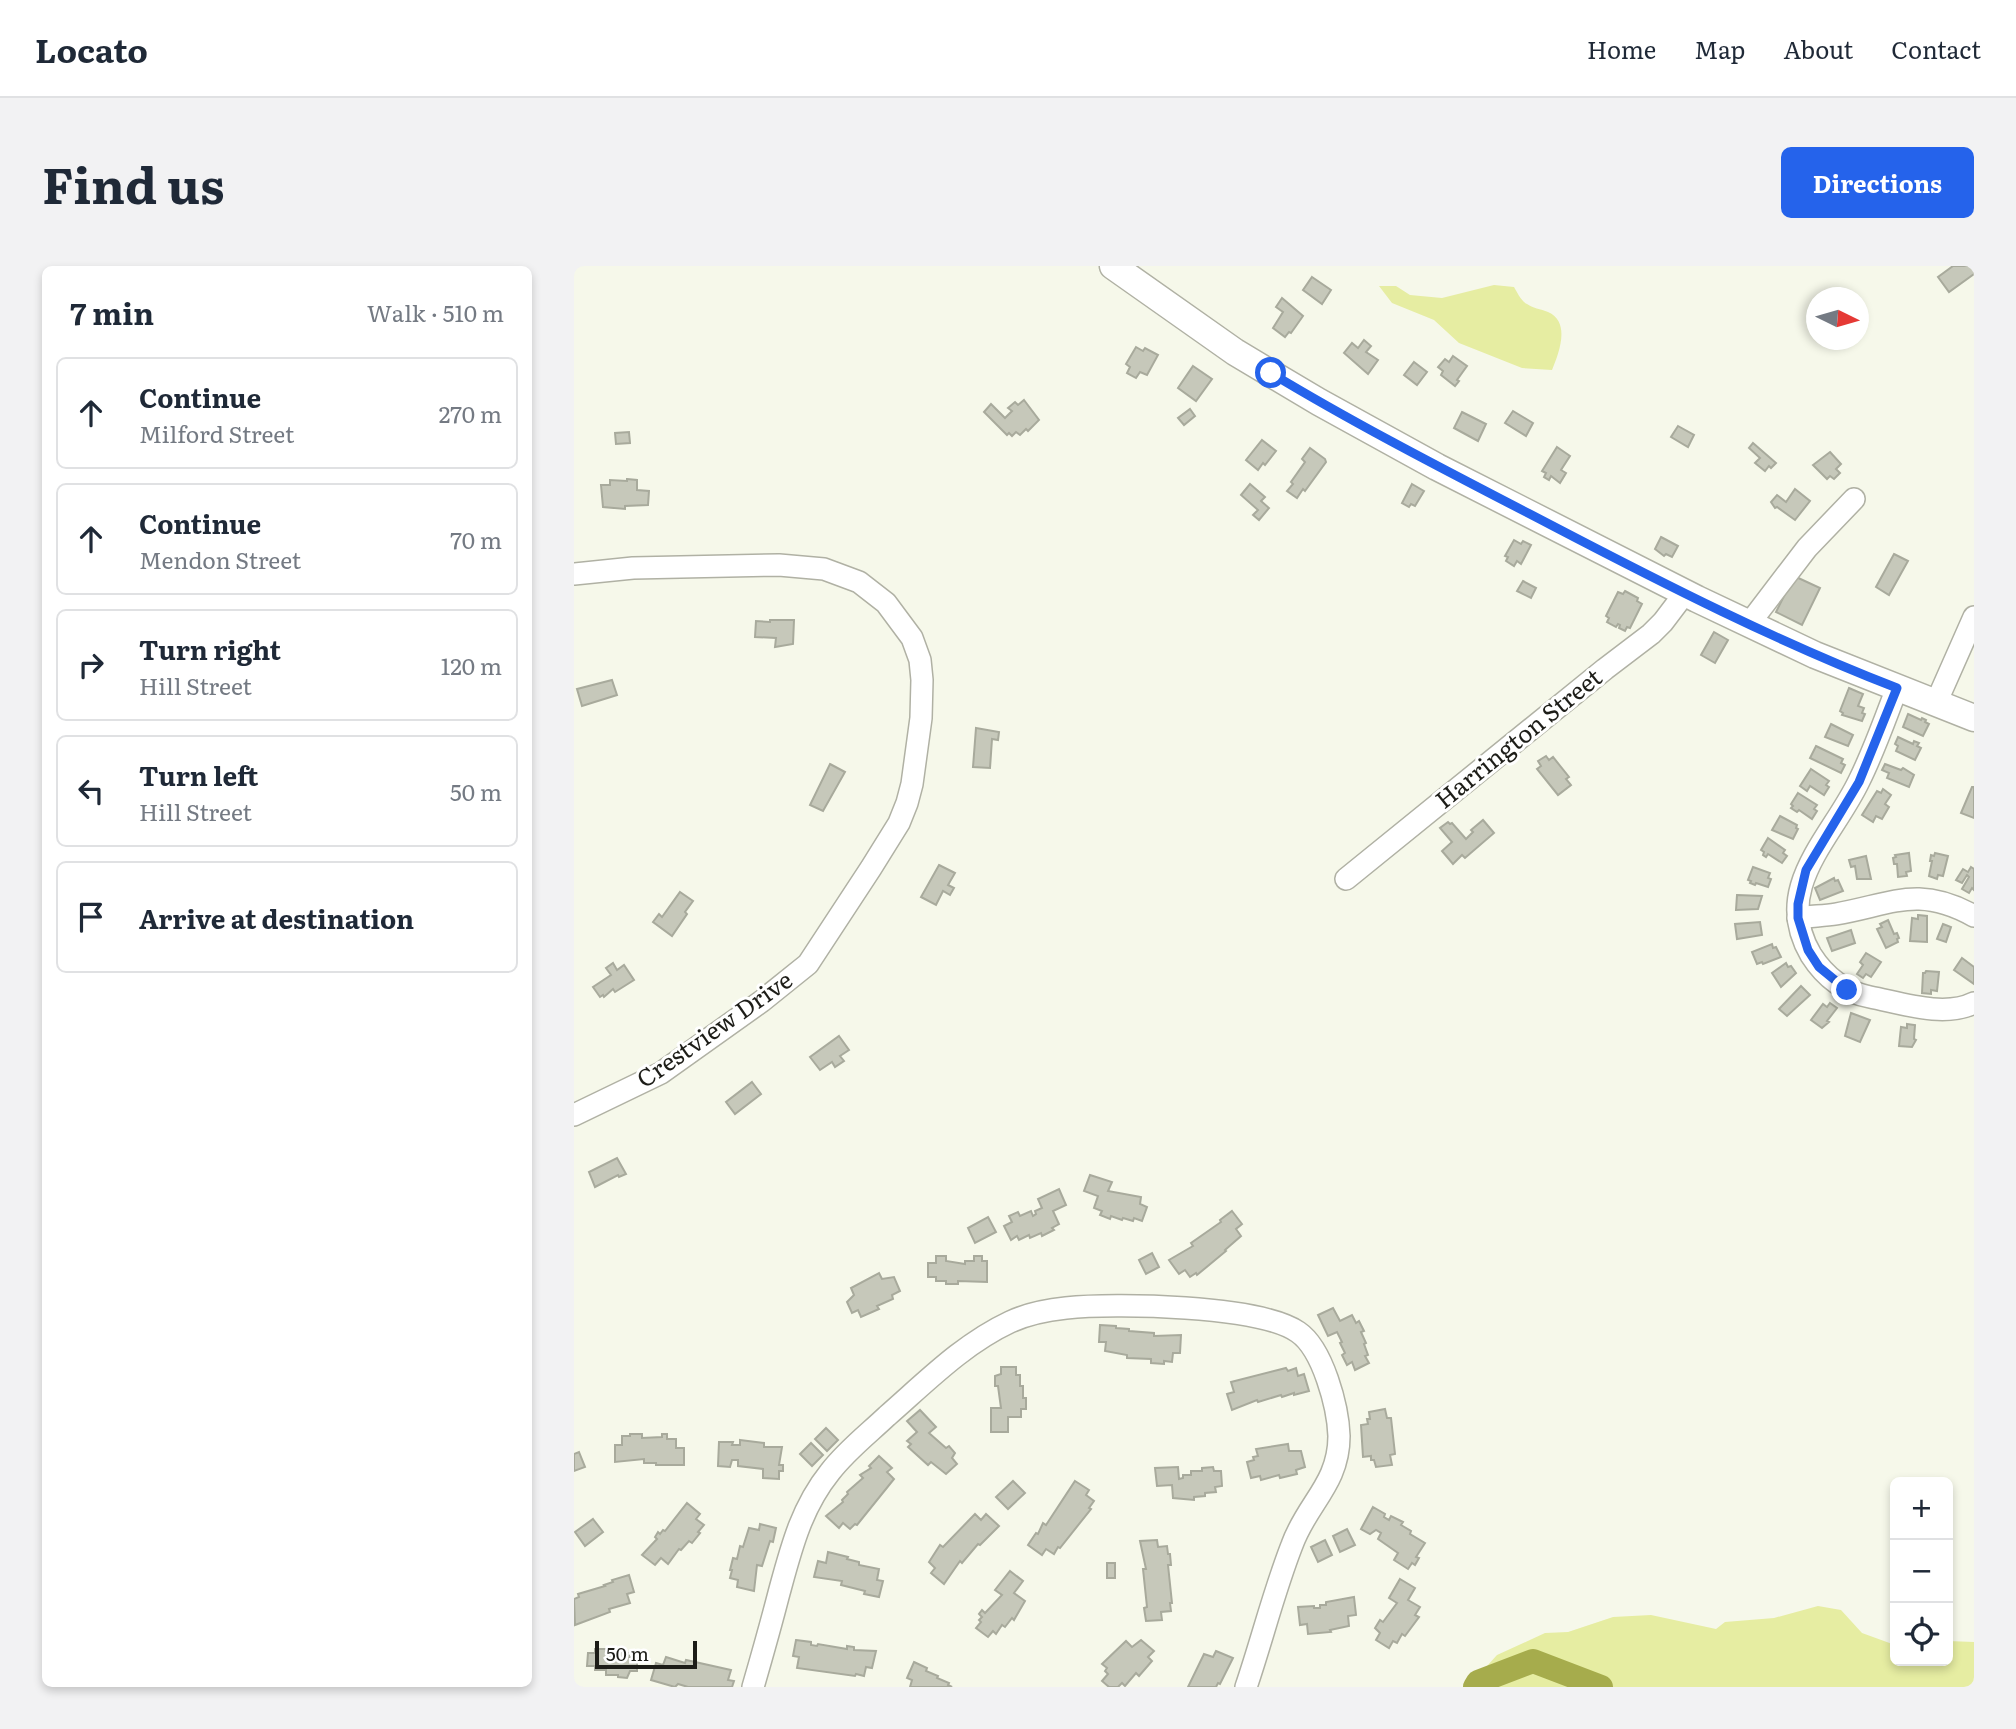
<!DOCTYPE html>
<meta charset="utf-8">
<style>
:root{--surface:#fff;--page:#f2f2f3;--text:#1f2937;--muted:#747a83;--line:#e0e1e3;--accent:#2563eb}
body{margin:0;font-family:Literata,serif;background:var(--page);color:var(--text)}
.controls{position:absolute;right:21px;bottom:21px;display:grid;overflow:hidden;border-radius:10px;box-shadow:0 4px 10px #0003}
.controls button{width:63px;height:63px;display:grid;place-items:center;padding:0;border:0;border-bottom:2px solid var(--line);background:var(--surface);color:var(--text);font:35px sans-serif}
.compass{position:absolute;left:1232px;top:21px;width:63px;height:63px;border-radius:50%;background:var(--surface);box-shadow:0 4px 10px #0003;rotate:95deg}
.scale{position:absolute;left:21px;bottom:18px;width:102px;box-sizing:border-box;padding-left:7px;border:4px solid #1d1d18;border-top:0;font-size:19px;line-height:24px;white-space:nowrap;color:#1d1d18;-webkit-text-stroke:5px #fff;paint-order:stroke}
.stop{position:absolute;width:21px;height:21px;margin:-16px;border:5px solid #2563eb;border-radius:50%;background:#fff}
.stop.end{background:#2563eb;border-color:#fff;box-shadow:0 2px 7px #0008}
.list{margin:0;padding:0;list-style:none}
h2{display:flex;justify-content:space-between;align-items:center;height:91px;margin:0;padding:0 28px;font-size:30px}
h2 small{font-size:23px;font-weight:400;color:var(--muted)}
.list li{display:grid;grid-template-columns:46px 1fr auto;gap:21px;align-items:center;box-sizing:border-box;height:112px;margin:0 14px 14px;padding:0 14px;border:2px solid var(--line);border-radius:10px}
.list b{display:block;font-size:26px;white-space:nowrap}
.list p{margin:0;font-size:23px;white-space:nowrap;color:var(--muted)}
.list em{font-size:23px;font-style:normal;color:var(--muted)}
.icon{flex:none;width:38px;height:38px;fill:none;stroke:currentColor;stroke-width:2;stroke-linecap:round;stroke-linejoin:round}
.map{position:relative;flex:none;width:1400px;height:1421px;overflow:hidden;border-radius:10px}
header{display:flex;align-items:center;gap:42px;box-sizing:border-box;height:98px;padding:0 35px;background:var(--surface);border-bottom:2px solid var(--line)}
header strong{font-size:33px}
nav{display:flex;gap:38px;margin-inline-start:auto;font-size:24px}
.intro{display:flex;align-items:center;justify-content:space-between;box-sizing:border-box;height:168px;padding:0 42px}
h1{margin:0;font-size:49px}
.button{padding:18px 32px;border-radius:10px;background:var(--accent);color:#fff;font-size:24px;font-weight:700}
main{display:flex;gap:42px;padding:0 42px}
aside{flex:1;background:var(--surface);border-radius:10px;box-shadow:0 4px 10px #0003}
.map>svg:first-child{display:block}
.green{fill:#e6eda2}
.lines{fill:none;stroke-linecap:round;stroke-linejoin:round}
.river{stroke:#a6ac4c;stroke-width:24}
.building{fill:#c6c8ba;stroke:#a8aa9c;stroke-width:2}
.minor-casing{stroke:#b0b1a4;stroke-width:24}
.major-casing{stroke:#b0b1a4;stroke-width:29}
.minor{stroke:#fff;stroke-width:21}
.major{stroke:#fff;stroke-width:26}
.route{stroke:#2563eb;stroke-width:9}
.labels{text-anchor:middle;stroke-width:6;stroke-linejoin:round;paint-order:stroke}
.street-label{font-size:24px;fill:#1d1d18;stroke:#fff}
</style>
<header>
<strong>Locato</strong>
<nav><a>Home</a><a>Map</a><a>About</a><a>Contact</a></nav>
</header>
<div class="intro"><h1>Find us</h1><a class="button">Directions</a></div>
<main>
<aside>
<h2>7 min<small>Walk · 510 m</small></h2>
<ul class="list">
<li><svg class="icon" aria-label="ahead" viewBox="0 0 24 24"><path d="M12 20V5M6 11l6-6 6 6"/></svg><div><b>Continue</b><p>Milford Street</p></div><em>270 m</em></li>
<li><svg class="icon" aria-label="ahead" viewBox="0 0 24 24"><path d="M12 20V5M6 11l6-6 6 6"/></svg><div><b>Continue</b><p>Mendon Street</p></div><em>70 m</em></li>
<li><svg class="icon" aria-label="right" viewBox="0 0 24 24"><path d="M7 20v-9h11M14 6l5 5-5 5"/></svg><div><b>Turn right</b><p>Hill Street</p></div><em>120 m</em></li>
<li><svg class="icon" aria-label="left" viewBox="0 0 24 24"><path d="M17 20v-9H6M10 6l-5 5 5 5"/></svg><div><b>Turn left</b><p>Hill Street</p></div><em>50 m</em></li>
<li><svg class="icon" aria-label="arrive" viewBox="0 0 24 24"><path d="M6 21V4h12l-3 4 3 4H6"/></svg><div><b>Arrive at destination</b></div></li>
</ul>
</aside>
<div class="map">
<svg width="1400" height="1421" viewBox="0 0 1400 1421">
<rect width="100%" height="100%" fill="#f6f8ea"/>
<!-- green -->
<g class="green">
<path d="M 920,19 L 940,21 C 943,26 947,35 953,38 C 958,42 967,43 974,46 C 997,56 985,87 978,104 L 948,102 L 885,77 L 860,54 L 818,37 L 805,20 L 822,20 L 836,29 L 868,32 Z"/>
<polygon points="1244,1340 1267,1344 1288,1367 1321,1379 1321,1395 1374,1395 1374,1375 1400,1376 1400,1421 894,1421 923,1389 971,1367 994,1366 1039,1351 1077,1349 1142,1363 1151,1356 1200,1352"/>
</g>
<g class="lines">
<!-- river -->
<polyline class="river" points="901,1421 904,1416 959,1395 1027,1421"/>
</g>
<!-- building -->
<g class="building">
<polygon points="1379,0 1400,0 1400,8 1375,26 1364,11"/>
<polygon points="738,11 757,24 748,38 729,24"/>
<polygon points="708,32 729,50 717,67 715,66 711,71 699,62 709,46 702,41"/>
<polygon points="790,74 797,80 792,86 804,94 794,108 770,87 778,77 784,82"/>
<polygon points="562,81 569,85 571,82 584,89 573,109 566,106 562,112 553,107 556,101 552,98"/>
<polygon points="879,90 893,100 883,114 885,115 881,120 867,109 869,105 864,101 871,93 875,96"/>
<polygon points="840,96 853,106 843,119 830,109"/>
<polygon points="619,100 638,113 622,135 604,122"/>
<polygon points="450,134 465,154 454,165 452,163 446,169 442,166 438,170 435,167 433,169 410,146 417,138 431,152 438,145 434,142 441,136 444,139"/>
<polygon points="616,143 621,150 610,159 604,152"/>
<polygon points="939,145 959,157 952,170 931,157"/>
<polygon points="888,146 912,158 904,175 880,162"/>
<polygon points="1104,160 1120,169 1114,181 1097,171"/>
<polygon points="55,166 56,177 42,178 41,167"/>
<polygon points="688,174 702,185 691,199 689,197 684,204 672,194"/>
<polygon points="1179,177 1202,197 1197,202 1195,200 1191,205 1181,197 1186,192 1175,182"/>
<polygon points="983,181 996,190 987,204 992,207 986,217 977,210 975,214 970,211 972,207 968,205"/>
<polygon points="736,182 751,193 752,196 731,225 729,223 723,232 713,225 719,218 717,216 731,196 728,193"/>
<polygon points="1256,186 1267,198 1262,203 1266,207 1260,213 1256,210 1253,213 1239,199"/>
<polygon points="53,213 63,214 63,224 75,225 74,239 51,240 51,243 29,241 27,219 36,219 36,214 53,215"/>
<polygon points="676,218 691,231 687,235 695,242 685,254 679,249 684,244 667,229"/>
<polygon points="838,218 850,225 841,240 837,238 835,241 828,237"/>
<polygon points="1221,223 1236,235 1221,254 1203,241 1201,242 1197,236 1203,229 1212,236"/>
<polygon points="1087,271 1104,280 1098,291 1092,288 1090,290 1081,283"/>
<polygon points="940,274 947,278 949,275 957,279 947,298 943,295 940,300 932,295 934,291 931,290"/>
<polygon points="1320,288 1334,295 1315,329 1302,321"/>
<polygon points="1220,310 1246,322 1228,359 1202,346"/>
<polygon points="949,315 962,322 957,332 943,325"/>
<polygon points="1051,325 1064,332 1063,335 1068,338 1056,362 1053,361 1051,365 1045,362 1046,359 1044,358 1042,361 1033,356 1035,352 1032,350 1044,326 1049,328"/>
<polygon points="196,354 220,354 219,378 201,381 202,372 181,371 182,355 196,356"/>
<polygon points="1140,366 1154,374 1141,397 1127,389"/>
<polygon points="38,414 43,429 8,440 3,423"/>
<polygon points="1275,422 1289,428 1284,440 1290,442 1288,447 1291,448 1288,455 1268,449 1269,447 1266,445"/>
<polygon points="1334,448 1347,454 1348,452 1352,454 1351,456 1355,458 1349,470 1329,461"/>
<polygon points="1257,458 1279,469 1274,480 1251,471"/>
<polygon points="402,462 425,466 424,474 418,473 416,502 399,501"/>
<polygon points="1324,471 1339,478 1340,475 1345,477 1343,480 1347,482 1341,494 1322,485 1324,480 1321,478"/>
<polygon points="1242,480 1269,493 1267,497 1271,499 1267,507 1236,492"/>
<polygon points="972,490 975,494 979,491 995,511 992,513 997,519 984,529 963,503 967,500 964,495"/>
<polygon points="256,498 271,506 249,545 236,539"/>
<polygon points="1311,498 1327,504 1329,502 1340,509 1335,521 1313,512 1315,507 1308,504"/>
<polygon points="1237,503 1255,515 1252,519 1255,521 1250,529 1236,520 1233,525 1226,520"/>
<polygon points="1398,521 1400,521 1400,552 1387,547"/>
<polygon points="1309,523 1317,529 1311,538 1315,541 1308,553 1302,550 1299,556 1288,549 1303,525 1307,527"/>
<polygon points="1224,527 1243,539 1240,543 1243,545 1238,553 1225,544 1223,546 1217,542 1219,540 1217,538"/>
<polygon points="1206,550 1223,559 1222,562 1224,563 1219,573 1198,564"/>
<polygon points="909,554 920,567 891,592 888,589 879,598 868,585 878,576 866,562 874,556 876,558 878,557 892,573 899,566 897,564"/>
<polygon points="1194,572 1211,584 1209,587 1213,590 1208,597 1194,588 1192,591 1189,589 1190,586 1187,584"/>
<polygon points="1335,587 1337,605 1332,606 1333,610 1324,611 1323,598 1320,598 1319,592 1322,591 1321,589"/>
<polygon points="1361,587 1374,590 1369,610 1364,609 1363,613 1355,610 1358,595 1356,595 1357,589 1360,590"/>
<polygon points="1292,590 1297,613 1283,613 1281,600 1277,601 1275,594"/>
<polygon points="365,599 381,607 374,619 380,622 376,629 369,625 362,639 347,631"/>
<polygon points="1179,601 1196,607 1194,612 1197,613 1194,621 1182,617 1181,619 1176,617 1177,615 1174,614"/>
<polygon points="1397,601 1400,603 1400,624 1398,622 1395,627 1388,623 1395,611 1393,609 1388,617 1382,614 1389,603 1394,606"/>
<polygon points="1260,612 1261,615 1264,614 1269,625 1246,634 1241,622"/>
<polygon points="106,626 119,635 111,646 113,648 98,670 79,656 85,648 88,651"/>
<polygon points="1163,629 1188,630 1184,643 1162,644"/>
<polygon points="1344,649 1353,650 1353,676 1336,675 1338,652 1344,653"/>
<polygon points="1314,654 1320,668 1323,667 1325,672 1323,673 1324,676 1312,682 1303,663 1308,661 1306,658"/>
<polygon points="1186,656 1188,669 1163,673 1161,658"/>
<polygon points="1369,658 1377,661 1372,676 1363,673"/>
<polygon points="1277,664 1281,677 1258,685 1253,672"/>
<polygon points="1198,678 1199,682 1202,681 1207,691 1189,698 1188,696 1183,698 1178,686"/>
<polygon points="1292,687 1307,696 1297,711 1292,708 1289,712 1283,708 1289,699 1286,696"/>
<polygon points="1388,692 1400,701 1400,718 1380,704"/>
<polygon points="39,697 43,704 50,699 60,714 41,726 39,723 30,731 29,729 26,731 19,721 37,709 32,702"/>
<polygon points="1212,697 1214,701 1217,700 1222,707 1207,721 1198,707"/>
<polygon points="1352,705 1365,706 1363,725 1357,724 1357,728 1348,727 1349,707 1351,707"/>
<polygon points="1227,720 1236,729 1213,750 1205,743"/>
<polygon points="1256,737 1263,742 1253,755 1255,756 1248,762 1237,754 1249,738 1253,741"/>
<polygon points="1277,747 1296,754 1286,776 1271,770"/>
<polygon points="1333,758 1341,759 1340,773 1342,774 1338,781 1325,780 1327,761 1333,762"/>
<polygon points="265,770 275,784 266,790 270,795 261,801 258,796 246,804 236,791"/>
<polygon points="178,816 187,828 161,848 152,836"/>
<polygon points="43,892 52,908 45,911 44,909 21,921 15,906"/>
<polygon points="516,909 538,916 534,925 567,931 566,938 573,941 568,955 560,952 559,955 549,952 548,954 537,950 536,953 526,949 528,945 520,942 524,930 510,925"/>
<polygon points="485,923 492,939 479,945 485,958 478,962 480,964 468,970 467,967 456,972 455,969 445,974 443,970 437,974 430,960 438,956 435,950 444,946 446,950 457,945 459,950 462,948 461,945 468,942 464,933"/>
<polygon points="658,945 668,958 662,963 667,970 651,984 652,985 623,1009 622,1007 616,1011 611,1004 605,1008 595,994 619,980 617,977 647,956 646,954"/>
<polygon points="414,951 422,966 401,977 394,962"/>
<polygon points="578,987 585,1001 572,1008 565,994"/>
<polygon points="362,990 372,990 372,995 391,998 391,995 400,995 400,990 408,990 408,995 413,995 413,1016 384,1015 384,1018 372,1018 372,1015 362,1015 362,1011 354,1011 354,997 362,997"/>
<polygon points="305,1007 308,1013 320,1011 326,1025 318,1029 319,1033 303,1040 305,1043 287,1051 284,1044 278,1047 273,1036 280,1029 277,1022"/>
<polygon points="759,1042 766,1055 778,1049 782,1057 785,1055 790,1065 787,1066 792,1077 790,1078 794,1089 791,1090 795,1097 781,1104 778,1096 773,1099 768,1089 771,1087 766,1077 768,1076 763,1066 754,1070 744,1049"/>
<polygon points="526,1059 542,1060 542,1062 555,1063 555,1065 580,1067 580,1070 607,1069 606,1087 599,1087 598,1096 590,1095 590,1098 577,1097 577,1093 553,1092 553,1089 531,1085 532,1076 525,1076"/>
<polygon points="427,1101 442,1101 442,1109 446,1109 446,1120 449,1120 449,1132 452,1132 452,1143 447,1143 447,1151 434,1151 434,1166 417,1166 417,1142 427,1142 424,1120 421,1120 421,1110 427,1108"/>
<polygon points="712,1102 714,1105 722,1102 724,1110 730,1108 735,1125 720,1129 720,1127 708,1131 707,1129 684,1136 683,1134 658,1144 653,1128 660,1126 657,1116"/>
<polygon points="811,1143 813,1152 817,1152 821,1188 816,1189 818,1199 802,1201 800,1194 797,1194 797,1190 789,1191 787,1159 794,1158 793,1153 796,1153 795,1146"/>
<polygon points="346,1144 362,1161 355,1167 372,1182 375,1180 381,1187 378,1192 383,1198 372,1208 357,1196 354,1199 334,1181 337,1178 333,1175 343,1166 333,1155"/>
<polygon points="252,1162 264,1174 253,1185 241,1173"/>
<polygon points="56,1168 68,1168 68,1172 88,1171 88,1168 93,1168 93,1173 102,1173 102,1182 110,1182 110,1199 82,1199 82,1197 70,1197 70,1193 41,1196 41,1179 48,1179 48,1170 56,1170"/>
<polygon points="166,1174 190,1177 190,1181 208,1181 205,1199 209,1199 209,1205 205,1205 205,1213 189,1212 189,1203 164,1200 164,1194 158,1194 156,1201 144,1200 145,1176 159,1176 158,1179 166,1179"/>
<polygon points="237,1177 249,1189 238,1200 226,1188"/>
<polygon points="714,1178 715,1185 727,1185 731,1201 722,1204 723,1208 706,1212 705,1209 687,1214 686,1210 677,1212 673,1196 680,1194 679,1191 684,1190 682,1183"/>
<polygon points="5,1186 11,1201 0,1205 0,1188"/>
<polygon points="305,1190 318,1202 313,1206 320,1213 283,1259 281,1258 276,1263 269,1257 265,1262 252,1250 269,1236 268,1234 274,1228 273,1226 289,1212 286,1209 297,1202 295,1200"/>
<polygon points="604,1201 605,1213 609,1212 609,1209 617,1209 617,1205 628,1205 628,1202 639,1201 640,1205 647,1205 648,1220 641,1221 642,1226 631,1227 631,1230 620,1231 620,1234 599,1232 598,1219 583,1220 581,1202"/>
<polygon points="439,1215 451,1227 434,1243 422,1231"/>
<polygon points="501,1215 515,1224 512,1229 520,1235 515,1242 517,1243 486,1282 484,1281 480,1288 472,1283 468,1289 454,1279 462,1267 464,1268 469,1257 472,1259"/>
<polygon points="113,1237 126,1248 122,1253 130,1259 124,1266 126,1267 118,1277 115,1275 107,1284 105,1283 94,1298 87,1292 81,1299 68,1289 83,1273 81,1271 84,1266 86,1268 89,1264 91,1265"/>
<polygon points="799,1241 811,1248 810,1251 815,1254 817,1250 829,1256 827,1259 837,1265 836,1268 851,1277 842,1291 845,1292 841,1299 838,1297 834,1303 820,1294 824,1287 804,1273 807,1267 802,1264 796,1268 787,1263"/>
<polygon points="401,1248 407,1254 412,1248 425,1260 406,1279 404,1278 388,1297 386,1295 370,1318 357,1307 361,1302 355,1296 366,1279 369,1281"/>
<polygon points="19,1253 29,1266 11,1280 1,1266"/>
<polygon points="186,1258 202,1262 199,1276 196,1275 188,1300 183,1299 180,1325 163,1321 164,1314 156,1312 158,1304 156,1304 159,1292 163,1293 166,1280 169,1281 175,1262 185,1264"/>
<polygon points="773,1263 781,1279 766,1286 759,1270"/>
<polygon points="583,1274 584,1281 593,1280 594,1288 596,1288 597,1299 594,1299 598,1337 596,1337 597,1345 587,1346 588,1354 572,1355 570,1342 573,1341 569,1303 572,1303 566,1275"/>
<polygon points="751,1274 758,1289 744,1296 737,1281"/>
<polygon points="254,1286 274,1291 273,1293 285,1296 285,1299 305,1303 303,1314 309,1315 305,1331 290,1328 291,1325 267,1319 268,1315 240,1311 244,1295 252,1297"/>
<rect x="533" y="1297" width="8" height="15"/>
<polygon points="436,1305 449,1315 440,1327 451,1335 440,1354 438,1352 431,1361 428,1359 422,1368 419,1365 414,1371 402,1362 407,1356 405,1354 408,1351 405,1348 408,1344 411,1347 428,1329 421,1324"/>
<polygon points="55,1309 60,1326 53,1328 56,1337 35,1343 36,1346 1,1359 0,1333 5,1331 4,1328 31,1320 30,1319 39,1316 38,1314"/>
<polygon points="826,1313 841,1322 834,1334 846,1341 841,1349 845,1351 831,1370 828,1368 823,1377 819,1375 815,1382 802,1374 806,1367 801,1362 806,1354 809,1356 823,1337 815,1332"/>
<polygon points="780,1331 782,1349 774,1350 775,1360 756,1364 757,1366 734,1368 733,1358 726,1359 724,1341 740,1340 740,1342 746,1342 746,1339 752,1339 752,1336"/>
<polygon points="222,1374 237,1376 237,1379 243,1380 244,1378 273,1383 273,1380 280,1381 280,1384 302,1385 298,1402 292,1401 290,1410 282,1408 281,1410 223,1402 225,1391 219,1390"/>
<polygon points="567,1374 580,1385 574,1391 578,1395 565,1410 562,1407 551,1420 548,1417 544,1421 535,1421 528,1415 534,1408 531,1405 533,1402 528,1398 552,1375 558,1381"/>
<polygon points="21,1383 32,1383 32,1385 55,1387 55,1391 63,1391 63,1405 56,1405 53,1412 44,1411 44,1409 32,1409 32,1404 21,1404 21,1400 13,1400 14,1387 21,1387"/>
<polygon points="642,1385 659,1392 646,1418 644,1417 642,1421 614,1421 630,1388 639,1391"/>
<polygon points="92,1391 111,1397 112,1394 157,1404 154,1414 160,1415 158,1421 114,1421 104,1418 101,1421 77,1414 82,1397 89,1399"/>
<polygon points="340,1396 353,1402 352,1405 364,1410 363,1412 375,1417 374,1419 378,1421 336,1421 338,1414 333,1412"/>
</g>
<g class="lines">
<defs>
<g id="minor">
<polyline points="0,308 59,302 205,299 250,303 285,316 312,337 338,372 346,394 348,414 347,452 338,518 333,537 325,557 297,602 234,698 188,735 87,807 0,849"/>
<polyline points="1175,358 1233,282 1280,233"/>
<path d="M 1323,422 C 1311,453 1300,485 1285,515 C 1258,572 1197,622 1237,689 C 1251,711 1270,726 1296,731 C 1327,737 1370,752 1400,737"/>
<polyline points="1362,437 1400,351"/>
<polyline points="772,613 1031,403 1077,368 1089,356 1111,327"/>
<path d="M 1224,652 C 1236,650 1250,650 1262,648 C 1319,638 1344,619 1400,650"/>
<path d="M 179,1421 C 188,1390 197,1358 205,1327 C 217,1283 227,1242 256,1206 C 272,1185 294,1168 313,1150 C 352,1116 389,1078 436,1056 C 453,1048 473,1044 492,1042 C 540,1037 685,1039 724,1066 C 749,1083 764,1141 765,1170 C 765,1218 733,1237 718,1279 C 700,1325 688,1374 672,1421"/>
</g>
<polyline id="major" points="539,0 661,86 745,136 863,201 1123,333 1241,389 1400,452"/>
</defs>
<!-- minor casing -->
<use href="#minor" class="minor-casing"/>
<!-- major casing -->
<use href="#major" class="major-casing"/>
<!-- minor -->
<use href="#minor" class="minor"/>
<!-- major -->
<use href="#major" class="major"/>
</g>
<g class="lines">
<!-- route -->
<path class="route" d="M 697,107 C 788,162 883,210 977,259 C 1090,318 1204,376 1323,422 L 1285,516 L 1232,604 L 1224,638 L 1224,652 L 1234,684 L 1245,701 L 1273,724"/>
</g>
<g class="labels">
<!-- street labels -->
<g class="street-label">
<text transform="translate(945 473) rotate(-39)" y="8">Harrington Street</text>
<text transform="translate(141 764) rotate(-35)" y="8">Crestview Drive</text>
</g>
</g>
</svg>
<div class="controls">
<button>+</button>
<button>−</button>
<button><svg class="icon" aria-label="locate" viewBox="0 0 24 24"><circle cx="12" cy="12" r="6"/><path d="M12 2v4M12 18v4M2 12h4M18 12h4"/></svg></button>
</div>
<svg class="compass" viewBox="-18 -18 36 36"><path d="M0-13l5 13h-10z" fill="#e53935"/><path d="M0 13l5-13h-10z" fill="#747a83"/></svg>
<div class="scale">50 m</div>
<div class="stop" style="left:697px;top:107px"></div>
<div class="stop end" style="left:1273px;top:724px"></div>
</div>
</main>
